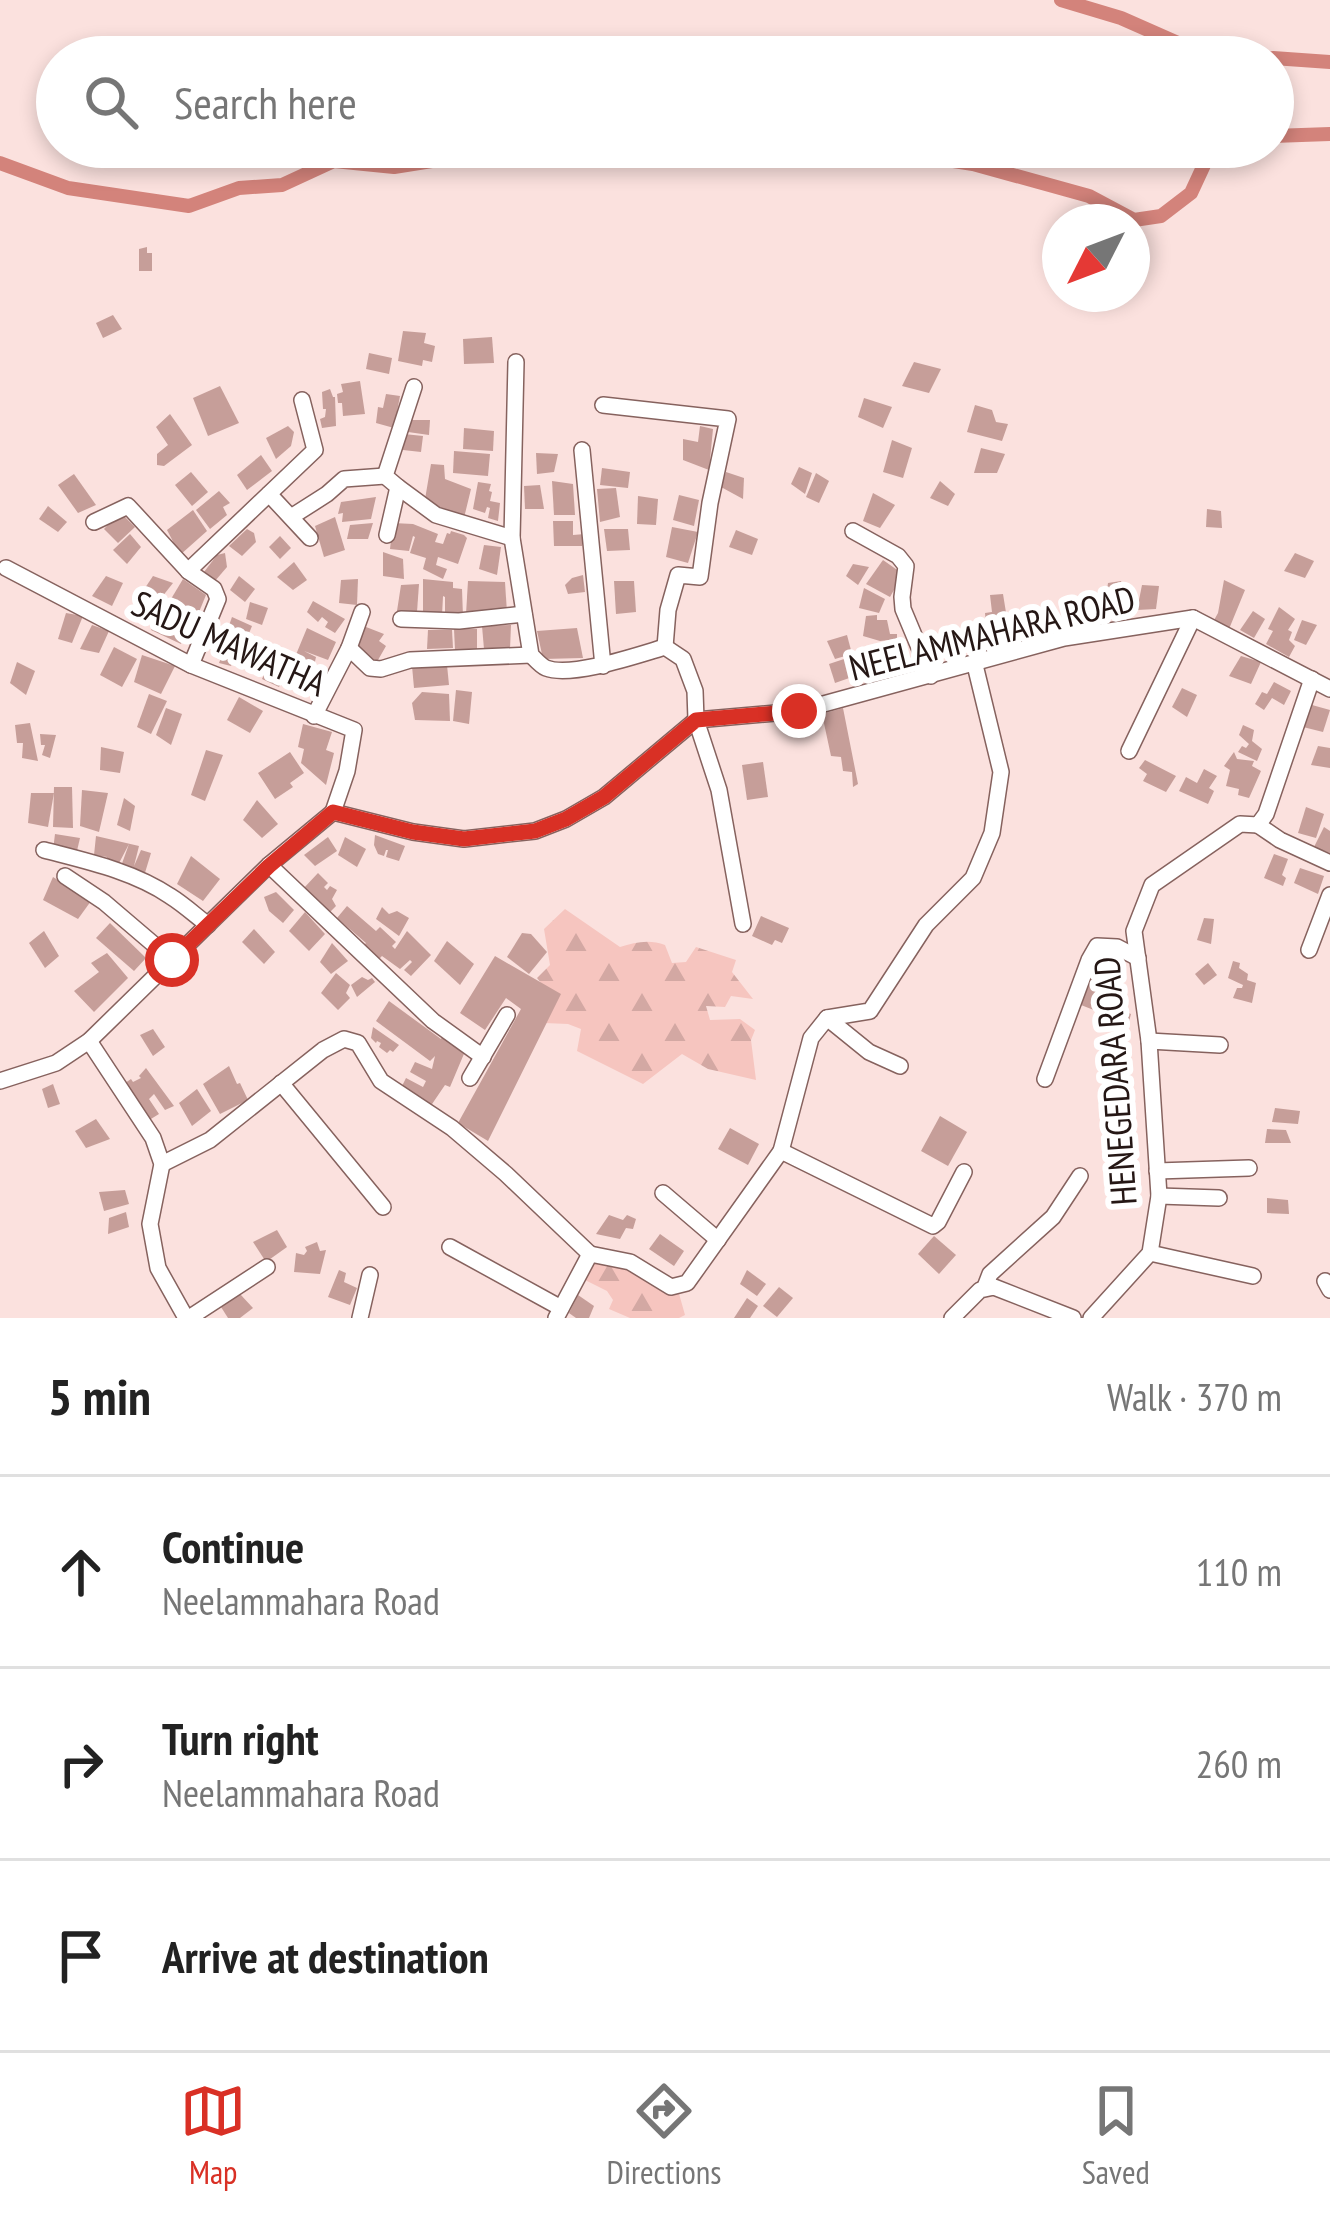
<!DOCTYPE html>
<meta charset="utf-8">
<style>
:root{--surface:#fff;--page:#f2f2f2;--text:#222;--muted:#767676;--line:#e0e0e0;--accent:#d93025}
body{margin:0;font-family:"PT Sans Narrow",sans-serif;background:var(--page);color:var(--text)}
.compass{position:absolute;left:1042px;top:204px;width:108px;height:108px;border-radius:50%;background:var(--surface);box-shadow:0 6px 18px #0003;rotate:228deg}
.stop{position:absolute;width:36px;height:36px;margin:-27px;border:9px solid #d93025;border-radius:50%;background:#fff}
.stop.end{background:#d93025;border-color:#fff;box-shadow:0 3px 12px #0008}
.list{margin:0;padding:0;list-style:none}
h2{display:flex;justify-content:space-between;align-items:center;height:156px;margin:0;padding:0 48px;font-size:51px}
h2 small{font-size:39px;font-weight:400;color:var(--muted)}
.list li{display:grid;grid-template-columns:78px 1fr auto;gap:36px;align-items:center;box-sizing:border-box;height:192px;padding:0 48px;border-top:3px solid var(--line)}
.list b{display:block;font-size:45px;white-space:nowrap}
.list p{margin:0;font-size:39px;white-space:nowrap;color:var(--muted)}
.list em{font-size:39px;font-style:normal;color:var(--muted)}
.icon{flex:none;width:66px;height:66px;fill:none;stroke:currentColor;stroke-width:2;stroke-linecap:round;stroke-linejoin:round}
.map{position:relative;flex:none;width:1330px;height:1318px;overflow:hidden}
.search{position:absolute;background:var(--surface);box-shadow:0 6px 18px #0003;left:36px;right:36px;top:36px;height:132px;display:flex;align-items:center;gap:30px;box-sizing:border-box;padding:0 42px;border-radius:66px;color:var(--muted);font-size:45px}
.sheet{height:732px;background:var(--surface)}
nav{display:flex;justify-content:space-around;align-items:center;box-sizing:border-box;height:168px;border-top:3px solid var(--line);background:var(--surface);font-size:33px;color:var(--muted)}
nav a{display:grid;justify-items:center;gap:6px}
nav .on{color:var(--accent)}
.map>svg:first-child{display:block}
.forest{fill:url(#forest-firs)}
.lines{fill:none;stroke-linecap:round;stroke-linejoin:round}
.canal{stroke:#d3837b;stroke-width:14}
.building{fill:#c69e99}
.minor-casing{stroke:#86625e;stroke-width:18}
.minor{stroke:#fff;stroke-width:15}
.route{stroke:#d93025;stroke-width:15}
.labels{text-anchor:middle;stroke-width:12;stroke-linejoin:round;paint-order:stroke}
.street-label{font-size:36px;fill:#251715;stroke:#fff}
</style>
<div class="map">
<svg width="1330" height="1318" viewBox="0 0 1330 1318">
<defs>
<pattern id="forest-firs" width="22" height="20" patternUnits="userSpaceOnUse" patternTransform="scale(3)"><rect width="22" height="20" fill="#f6c5bf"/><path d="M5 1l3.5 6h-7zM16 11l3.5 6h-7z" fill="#d3a8a3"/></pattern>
</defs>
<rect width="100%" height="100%" fill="#fbe1de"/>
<!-- forest -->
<g class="forest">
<path d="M 565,909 L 620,947 C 635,942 650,939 665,945 L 672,963 L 686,962 L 696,947 L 736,960 L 732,972 L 753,999 L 731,996 L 725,1007 L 706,1006 L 710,1020 L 740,1019 L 755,1030 L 751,1040 L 756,1080 L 708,1069 L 682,1054 L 643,1084 L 577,1051 L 581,1029 L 568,1024 L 544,1023 L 554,999 L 537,978 L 550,965 L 544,929 Z"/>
<polygon points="594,1262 632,1266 678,1290 685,1315 679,1318 630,1318 609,1309 613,1300 607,1291 583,1279"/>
</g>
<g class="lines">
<!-- canal -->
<g class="canal">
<polyline points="1061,0 1121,18 1189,48 1266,57"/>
<polyline points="1273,58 1330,62"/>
<polyline points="1273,136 1330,134"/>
<polyline points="736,147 819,153 895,152 973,164 1089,196 1134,220 1161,216 1191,193 1210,152 1221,147"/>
<polyline points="0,163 68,188 189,206 239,188 282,185 334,161 394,167 520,147"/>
</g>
</g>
<!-- building -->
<g class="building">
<polygon points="147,247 147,253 152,253 152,271 139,271 139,249"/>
<polygon points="113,315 122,329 103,338 96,323"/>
<polygon points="403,331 426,333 424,343 435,346 432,362 423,360 422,366 398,361"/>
<polygon points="492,337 494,363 464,364 463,339"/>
<polygon points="369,353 392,358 389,374 366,369"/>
<polygon points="914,362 941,369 929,393 902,386"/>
<polygon points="360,381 365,414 343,416 342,403 338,403 337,394 343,392 341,384"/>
<polygon points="220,386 239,423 208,436 193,398"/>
<polygon points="330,389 333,397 335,397 336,426 322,428 320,419 325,417 326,409 323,409 322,392"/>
<polygon points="386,394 400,396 394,428 376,423 378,407 383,408"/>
<polygon points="864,398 892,407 883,428 858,417"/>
<polygon points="975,405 992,410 996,422 1008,424 1002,441 967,432"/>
<polygon points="170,414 192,445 164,466 157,465 157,454 168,445 156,427"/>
<polygon points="408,420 430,420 429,435 408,432"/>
<polygon points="288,426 294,432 291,446 276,459 266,438"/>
<polygon points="700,426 713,429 709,470 683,460 683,439 698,442"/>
<polygon points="464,428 494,431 493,451 463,449"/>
<polygon points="404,434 423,436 421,452 403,450"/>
<polygon points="892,440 912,448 903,478 883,472"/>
<polygon points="981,448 1005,454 997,473 974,473"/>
<polygon points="454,451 490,454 488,476 453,473"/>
<polygon points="536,453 558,454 554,472 537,474"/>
<polygon points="261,455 272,471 247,490 237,475"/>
<polygon points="431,464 444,465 445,479 471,489 463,522 424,505"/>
<polygon points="799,467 812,473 805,494 791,484"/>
<polygon points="602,468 630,472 628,488 600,485"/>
<polygon points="191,472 208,492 192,506 175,485"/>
<polygon points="726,472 744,478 743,499 721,487"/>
<polygon points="816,473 829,481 819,503 806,497"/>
<polygon points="74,474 96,505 78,513 58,485"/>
<polygon points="552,481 573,484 575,515 554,515"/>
<polygon points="940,481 955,494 948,506 930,498"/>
<polygon points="478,482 491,484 489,491 492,492 490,501 500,503 498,521 488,518 490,508 487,507 485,513 473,509"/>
<polygon points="540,485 544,509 525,509 524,486"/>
<polygon points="616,488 620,517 600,522 597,489"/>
<polygon points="219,491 230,503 223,507 227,515 210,529 196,510"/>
<polygon points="873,493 895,505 880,528 863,521"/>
<polygon points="679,495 699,500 694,526 673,520"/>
<polygon points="638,496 658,499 656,525 637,524"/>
<polygon points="376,497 371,519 342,522 343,513 338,514 341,502"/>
<polygon points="48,506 67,522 58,532 39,519"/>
<polygon points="1207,509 1221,511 1222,528 1206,527"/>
<polygon points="193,510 207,531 180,555 167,530"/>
<polygon points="120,512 135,527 118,543 104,529"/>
<polygon points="335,517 345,550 324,557 315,526"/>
<polygon points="553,521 573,521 573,535 585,534 582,546 554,546"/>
<polygon points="373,523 368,539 347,539 350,525"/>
<polygon points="393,523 413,524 438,534 435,542 443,544 447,533 450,534 451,531 464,535 467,538 458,564 438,557 436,565 447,569 443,579 423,569 426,558 410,553 415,537 413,536 409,551 390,549"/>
<polygon points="672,527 698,532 688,563 666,557"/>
<polygon points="247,529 254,533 256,542 242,556 229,546"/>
<polygon points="604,529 628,529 630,550 607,551"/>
<polygon points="736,530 758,539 752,555 729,547"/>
<polygon points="130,534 141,547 127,564 113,550"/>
<polygon points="280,536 291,548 280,559 269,547"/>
<polygon points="484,545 501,547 497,575 479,569"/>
<polygon points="383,552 403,559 404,579 383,576"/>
<polygon points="225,553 227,567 215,581 204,572 217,555"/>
<polygon points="1295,553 1314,561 1305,578 1284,571"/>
<polygon points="883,560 903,574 890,597 866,584"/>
<polygon points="294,562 307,580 293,590 277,577"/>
<polygon points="853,564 869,567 858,585 846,576"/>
<polygon points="583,575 585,592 568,594 565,585 572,578"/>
<polygon points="106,576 123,583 112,606 92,596"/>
<polygon points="153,576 173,583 158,602 145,588"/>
<polygon points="239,576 255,589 245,602 230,590"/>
<polygon points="183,579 206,595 199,612 171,599"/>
<polygon points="358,579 357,605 339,603 341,580"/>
<polygon points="423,579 453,582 453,588 462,589 463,617 445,613 445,597 443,596 442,616 423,614"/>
<polygon points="1224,580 1245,590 1229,629 1213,622 1218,613"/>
<polygon points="468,581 505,582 507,613 466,614"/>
<polygon points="614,581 634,581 636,612 616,614"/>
<polygon points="1121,581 1129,608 1113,612 1110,603 1101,605 1100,591 1107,590 1108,583"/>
<polygon points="419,584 417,612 397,611 401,585"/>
<polygon points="1142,585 1159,586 1156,609 1137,610"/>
<polygon points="864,588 885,599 879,613 859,608"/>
<polygon points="1003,594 1009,631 987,635 985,613 992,612 990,595"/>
<polygon points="313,601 345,619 335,633 325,627 328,622 322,617 318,622 307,612"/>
<polygon points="250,602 268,608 262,625 246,619"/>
<polygon points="1279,607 1295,619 1288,630 1292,632 1289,640 1295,646 1289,657 1266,644 1273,631 1268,629"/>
<polygon points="1253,611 1265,619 1254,638 1240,630"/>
<polygon points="165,612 188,623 181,644 151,630 158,615"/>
<polygon points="66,613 83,616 72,643 58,639"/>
<polygon points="877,615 877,620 887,620 890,634 897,634 897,639 880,641 863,636 866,616"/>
<polygon points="232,617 252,626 245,643 226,634"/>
<polygon points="1302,620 1317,625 1306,645 1294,640"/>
<polygon points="92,625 109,631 99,653 80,649"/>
<polygon points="361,625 384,634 379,641 386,646 374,667 354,649"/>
<polygon points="511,625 510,649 484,649 482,626"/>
<polygon points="307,628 336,642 328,660 304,651 316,657 314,666 295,657"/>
<polygon points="577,628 583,658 543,659 537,631"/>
<polygon points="454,629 477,629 477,650 455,650"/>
<polygon points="428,630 452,630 453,648 427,649"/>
<polygon points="847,635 852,654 835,659 827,641"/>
<polygon points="977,636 978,646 954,649 953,638"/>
<polygon points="944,637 948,656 929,659 925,640"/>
<polygon points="227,643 237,646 235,652 246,656 245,659 235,656 231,666 219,663"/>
<polygon points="114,647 137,659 122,687 100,675"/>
<polygon points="277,647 294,655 279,687 262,679"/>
<polygon points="142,655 175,666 161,694 134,682"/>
<polygon points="853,656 855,676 835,683 829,664"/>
<polygon points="1241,656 1261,662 1251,684 1229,676"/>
<polygon points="17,662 35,671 26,695 10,683"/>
<polygon points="447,665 449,685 414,688 412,666"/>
<polygon points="1274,682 1291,691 1284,705 1272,698 1264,710 1255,704 1262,692 1267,694"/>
<polygon points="1182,688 1197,695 1187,717 1172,707"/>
<polygon points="456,690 472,692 469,724 453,721"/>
<polygon points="422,692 449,694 450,721 415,720 412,703"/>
<polygon points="149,694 167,701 151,734 137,727"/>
<polygon points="239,697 263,711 250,733 227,720"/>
<polygon points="1312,705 1330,710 1323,732 1303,727"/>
<polygon points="166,708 182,714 171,745 156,735"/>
<polygon points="843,708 858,784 853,787 852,772 843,771 841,757 831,756 822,714"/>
<polygon points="30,723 38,761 22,758 23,743 17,743 15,725"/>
<polygon points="303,724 332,732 326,750 334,753 326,785 301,763 304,749 298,747"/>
<polygon points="1243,725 1254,730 1252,741 1262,749 1257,761 1238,752 1242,746 1246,748 1249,744 1239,735"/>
<polygon points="40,734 56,735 50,758 42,755 45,745 41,745"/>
<polygon points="1318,746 1330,748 1330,768 1311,765"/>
<polygon points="101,747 124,752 120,773 100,770"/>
<polygon points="206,750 223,755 205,801 191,795"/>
<polygon points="290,752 304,773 290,783 293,787 275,799 258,773"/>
<polygon points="1234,752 1237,759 1254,761 1252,766 1261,771 1249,798 1238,795 1239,789 1226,786 1230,770 1224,766"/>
<polygon points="1145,760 1176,776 1166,792 1143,781 1147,774 1139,768"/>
<polygon points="763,762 768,797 747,800 742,765"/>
<polygon points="1204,769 1217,776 1209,788 1214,791 1208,804 1179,791 1186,777 1197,783"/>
<polygon points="54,787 72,787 73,828 53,827"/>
<polygon points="82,790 108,793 99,832 80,826"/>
<polygon points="31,793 54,793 48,827 28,823"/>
<polygon points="124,798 135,806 130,831 117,825"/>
<polygon points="257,800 278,824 262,838 243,820"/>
<polygon points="1306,807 1324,814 1316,838 1298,833"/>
<polygon points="1324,827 1330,831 1330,853 1314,847"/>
<polygon points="55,834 80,838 76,855 53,850"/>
<polygon points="375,835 405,846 399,861 386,857 388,850 386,850 384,856 378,854 374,845"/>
<polygon points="96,836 139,846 134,866 141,850 151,853 144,876 120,869 129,844 117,867 104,864 107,857 94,855"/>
<polygon points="328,837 337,851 315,866 304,855"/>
<polygon points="345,837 366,849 357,867 338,855"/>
<polygon points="1274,854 1288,859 1282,875 1286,878 1283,886 1264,878"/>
<polygon points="191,856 220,879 203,901 177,884"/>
<polygon points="1300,868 1324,876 1318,894 1294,883"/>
<polygon points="318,873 328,883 324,887 327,890 330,886 337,890 332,899 336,906 329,913 303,889"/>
<polygon points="53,877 91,901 78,919 43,900"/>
<polygon points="276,892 294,910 283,923 269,911 264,897"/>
<polygon points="347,906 376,931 380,927 396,942 392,946 395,949 407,931 431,955 411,976 404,970 412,962 410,960 400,969 382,956 376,962 362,947 366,943 337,918"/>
<polygon points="382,907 389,914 397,911 409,918 399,936 376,919"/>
<polygon points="305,912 325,934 309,951 289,931"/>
<polygon points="761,916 789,928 782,943 775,940 772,945 752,936"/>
<polygon points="1204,918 1214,919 1211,944 1197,940"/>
<polygon points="110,923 146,958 134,971 96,938"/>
<polygon points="254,929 275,952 264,964 242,942"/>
<polygon points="44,931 59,956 45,968 29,943"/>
<polygon points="522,933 531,934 547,952 529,974 507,957"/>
<polygon points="447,941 474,964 460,985 434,961"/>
<polygon points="332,943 348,961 331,974 320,962"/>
<polygon points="1103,951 1124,964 1119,981 1095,969"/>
<polygon points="107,953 128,978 94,1012 74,991 99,972 91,963"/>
<polygon points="495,956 561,994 488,1141 458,1123 521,1009 506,998 485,1030 460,1013"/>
<polygon points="1233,961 1240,963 1239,968 1248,974 1247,980 1256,983 1252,1003 1233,998 1237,988 1242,988 1243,985 1228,978"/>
<polygon points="1208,963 1217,975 1204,985 1195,974"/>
<polygon points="336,973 350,985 346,993 350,998 338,1010 321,993"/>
<polygon points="362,977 368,980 372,978 375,982 357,997 351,985"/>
<polygon points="1088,977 1121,985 1109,1016 1081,1005"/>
<polygon points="389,1001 441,1039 444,1033 466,1049 450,1087 445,1085 430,1107 401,1088 406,1078 423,1087 426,1081 410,1072 415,1062 432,1069 435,1056 430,1061 376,1021"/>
<polygon points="1119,1009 1131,1014 1126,1033 1112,1031 1115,1023 1123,1025 1125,1022 1114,1017"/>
<polygon points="373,1027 399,1045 393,1052 390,1050 387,1053 379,1047 381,1043 377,1041 376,1043 371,1038"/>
<polygon points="153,1029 165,1047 153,1056 140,1035"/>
<polygon points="229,1066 237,1084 240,1083 248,1100 220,1114 203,1084"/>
<polygon points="146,1068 174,1106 165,1110 154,1094 149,1099 159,1114 146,1122 122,1085 131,1079 133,1082 141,1078 139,1076"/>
<polygon points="53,1084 60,1104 48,1108 42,1089"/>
<polygon points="197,1089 211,1111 192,1126 179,1103"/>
<polygon points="1275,1108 1300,1111 1298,1124 1272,1122"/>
<polygon points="940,1116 967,1132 948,1166 921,1151"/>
<polygon points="96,1119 110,1139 86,1148 75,1131"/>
<polygon points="730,1128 759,1144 748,1165 718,1149"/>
<polygon points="1267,1129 1286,1130 1291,1143 1265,1143"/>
<polygon points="125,1190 129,1204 104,1211 99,1192"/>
<polygon points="1267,1198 1288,1200 1289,1214 1267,1213"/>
<polygon points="126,1212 129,1227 108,1234 109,1218"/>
<polygon points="609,1215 623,1220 627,1215 636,1219 633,1229 626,1228 620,1239 596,1234"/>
<polygon points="277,1230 287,1247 266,1262 253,1242"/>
<polygon points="660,1234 684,1251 674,1266 649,1249"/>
<polygon points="934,1236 956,1255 939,1274 918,1254"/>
<polygon points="317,1242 320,1251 326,1250 320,1274 294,1272 296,1253 304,1255 307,1251 305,1247"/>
<polygon points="339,1270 346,1273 344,1282 357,1288 350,1305 328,1297"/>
<polygon points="747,1270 766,1284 757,1296 740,1284"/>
<polygon points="779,1287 793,1298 777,1317 763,1306"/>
<polygon points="240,1294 253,1308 240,1318 228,1318 221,1307"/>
<polygon points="578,1295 594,1306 589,1318 576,1318 569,1313"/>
<polygon points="747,1298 758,1306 750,1318 734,1318"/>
</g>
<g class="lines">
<defs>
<g id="minor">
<path d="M 516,362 L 512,538 L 531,655 C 535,659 541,666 546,668 C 571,678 638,655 665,647 L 683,659 L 695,691 L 696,720 L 719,790 L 743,924"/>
<polyline points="603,405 728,419 710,503 700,577 678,575 668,610 665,647"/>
<polyline points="582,450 603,666"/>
<polyline points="398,487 436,515 512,538"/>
<polyline points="269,494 310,538"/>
<polyline points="291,517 327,494 344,479 385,476"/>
<polyline points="94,522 128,506 188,571 214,589 218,599 191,665"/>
<polyline points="853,531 898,556 906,566 902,597 903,609 931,676"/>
<polyline points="387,535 398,487 385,476 414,387"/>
<polyline points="6,568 191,665 354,730 347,771 333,812"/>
<polyline points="188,571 315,450 302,400"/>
<polyline points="401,619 459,621 524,614"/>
<polyline points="349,648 370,668 381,669 410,660 531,655"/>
<polyline points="314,716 349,648 362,612"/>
<polyline points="1129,751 1193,618"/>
<polyline points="1258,825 1280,840 1330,863"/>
<path d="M 44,850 C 86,861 133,871 170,896 C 183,904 195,915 208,925"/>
<polyline points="269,865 433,1021 483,1057"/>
<polyline points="65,876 104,902 172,960"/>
<polyline points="1309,950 1330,895"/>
<polyline points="827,1018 869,1052 900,1066"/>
<polyline points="89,1041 153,1138 162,1164 150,1224 158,1268 186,1318"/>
<polyline points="1149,1041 1220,1045"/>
<polyline points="470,1078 507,1015"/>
<polyline points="1045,1079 1089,960 1097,946 1117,947 1138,958"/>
<polyline points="0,1081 56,1063 89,1041 269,865 333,812 413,832 464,839 535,831 566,819 604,797 696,720 798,711 1064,638 1193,618 1330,689"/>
<polyline points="281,1083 383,1207"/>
<polyline points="781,1151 811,1038 827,1018 870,1011 926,925 973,878 992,833 1001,772 975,665"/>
<polyline points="162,1164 210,1140 323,1050 344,1039 358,1043 381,1081 452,1128 506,1174 590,1254"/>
<polyline points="1157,1171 1249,1168"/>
<polyline points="663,1193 718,1240"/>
<polyline points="1159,1196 1219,1198"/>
<polyline points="450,1247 561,1308"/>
<polyline points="1150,1253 1253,1276"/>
<polyline points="1325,1281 1330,1290"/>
<polyline points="985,1287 990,1274 1053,1217 1080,1176"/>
<polyline points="189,1318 267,1267"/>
<polyline points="360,1318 370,1275"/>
<polyline points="556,1318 590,1254 630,1262 671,1287 687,1283 781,1151 933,1226 938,1222 964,1172"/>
<polyline points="952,1318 980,1290 994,1287 1073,1318"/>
<polyline points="1091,1318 1150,1253 1159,1196 1149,1041 1134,931 1152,885 1240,824 1258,825 1266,814 1312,679"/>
</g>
</defs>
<!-- minor casing -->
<use href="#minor" class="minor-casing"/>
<!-- minor -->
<use href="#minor" class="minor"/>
</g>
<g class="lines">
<!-- route -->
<polyline class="route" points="172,960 269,866 333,812 413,832 464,839 535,831 566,819 604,797 696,720 799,711"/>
</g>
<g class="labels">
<!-- street labels -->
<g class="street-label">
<text transform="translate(992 633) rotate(-14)" y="13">NEELAMMAHARA ROAD</text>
<text transform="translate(229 643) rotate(24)" y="13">SADU MAWATHA</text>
<text transform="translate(1115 1081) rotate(-94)" y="13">HENEGEDARA ROAD</text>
</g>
</g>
</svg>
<svg class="compass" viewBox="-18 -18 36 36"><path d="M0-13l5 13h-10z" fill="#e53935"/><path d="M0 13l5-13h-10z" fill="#767676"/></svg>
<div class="stop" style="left:172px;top:960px"></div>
<div class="stop end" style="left:799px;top:711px"></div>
<div class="search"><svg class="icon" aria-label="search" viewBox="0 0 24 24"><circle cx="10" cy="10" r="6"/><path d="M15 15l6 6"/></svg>Search here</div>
</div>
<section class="sheet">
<h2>5 min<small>Walk · 370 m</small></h2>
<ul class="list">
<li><svg class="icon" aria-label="ahead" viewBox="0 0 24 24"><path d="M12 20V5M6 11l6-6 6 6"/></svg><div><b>Continue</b><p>Neelammahara Road</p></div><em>110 m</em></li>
<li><svg class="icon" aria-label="right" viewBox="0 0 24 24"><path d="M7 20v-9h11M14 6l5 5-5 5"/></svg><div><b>Turn right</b><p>Neelammahara Road</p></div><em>260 m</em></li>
<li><svg class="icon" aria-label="arrive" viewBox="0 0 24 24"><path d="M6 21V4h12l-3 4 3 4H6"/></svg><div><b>Arrive at destination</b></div></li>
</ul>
</section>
<nav>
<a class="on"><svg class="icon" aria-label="map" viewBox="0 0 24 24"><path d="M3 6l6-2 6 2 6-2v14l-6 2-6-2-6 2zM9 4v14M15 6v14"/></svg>Map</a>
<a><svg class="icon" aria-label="directions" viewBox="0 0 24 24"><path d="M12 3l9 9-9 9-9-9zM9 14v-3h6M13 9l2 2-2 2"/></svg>Directions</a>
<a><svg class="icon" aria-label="saved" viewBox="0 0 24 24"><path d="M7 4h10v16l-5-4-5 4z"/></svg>Saved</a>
</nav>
